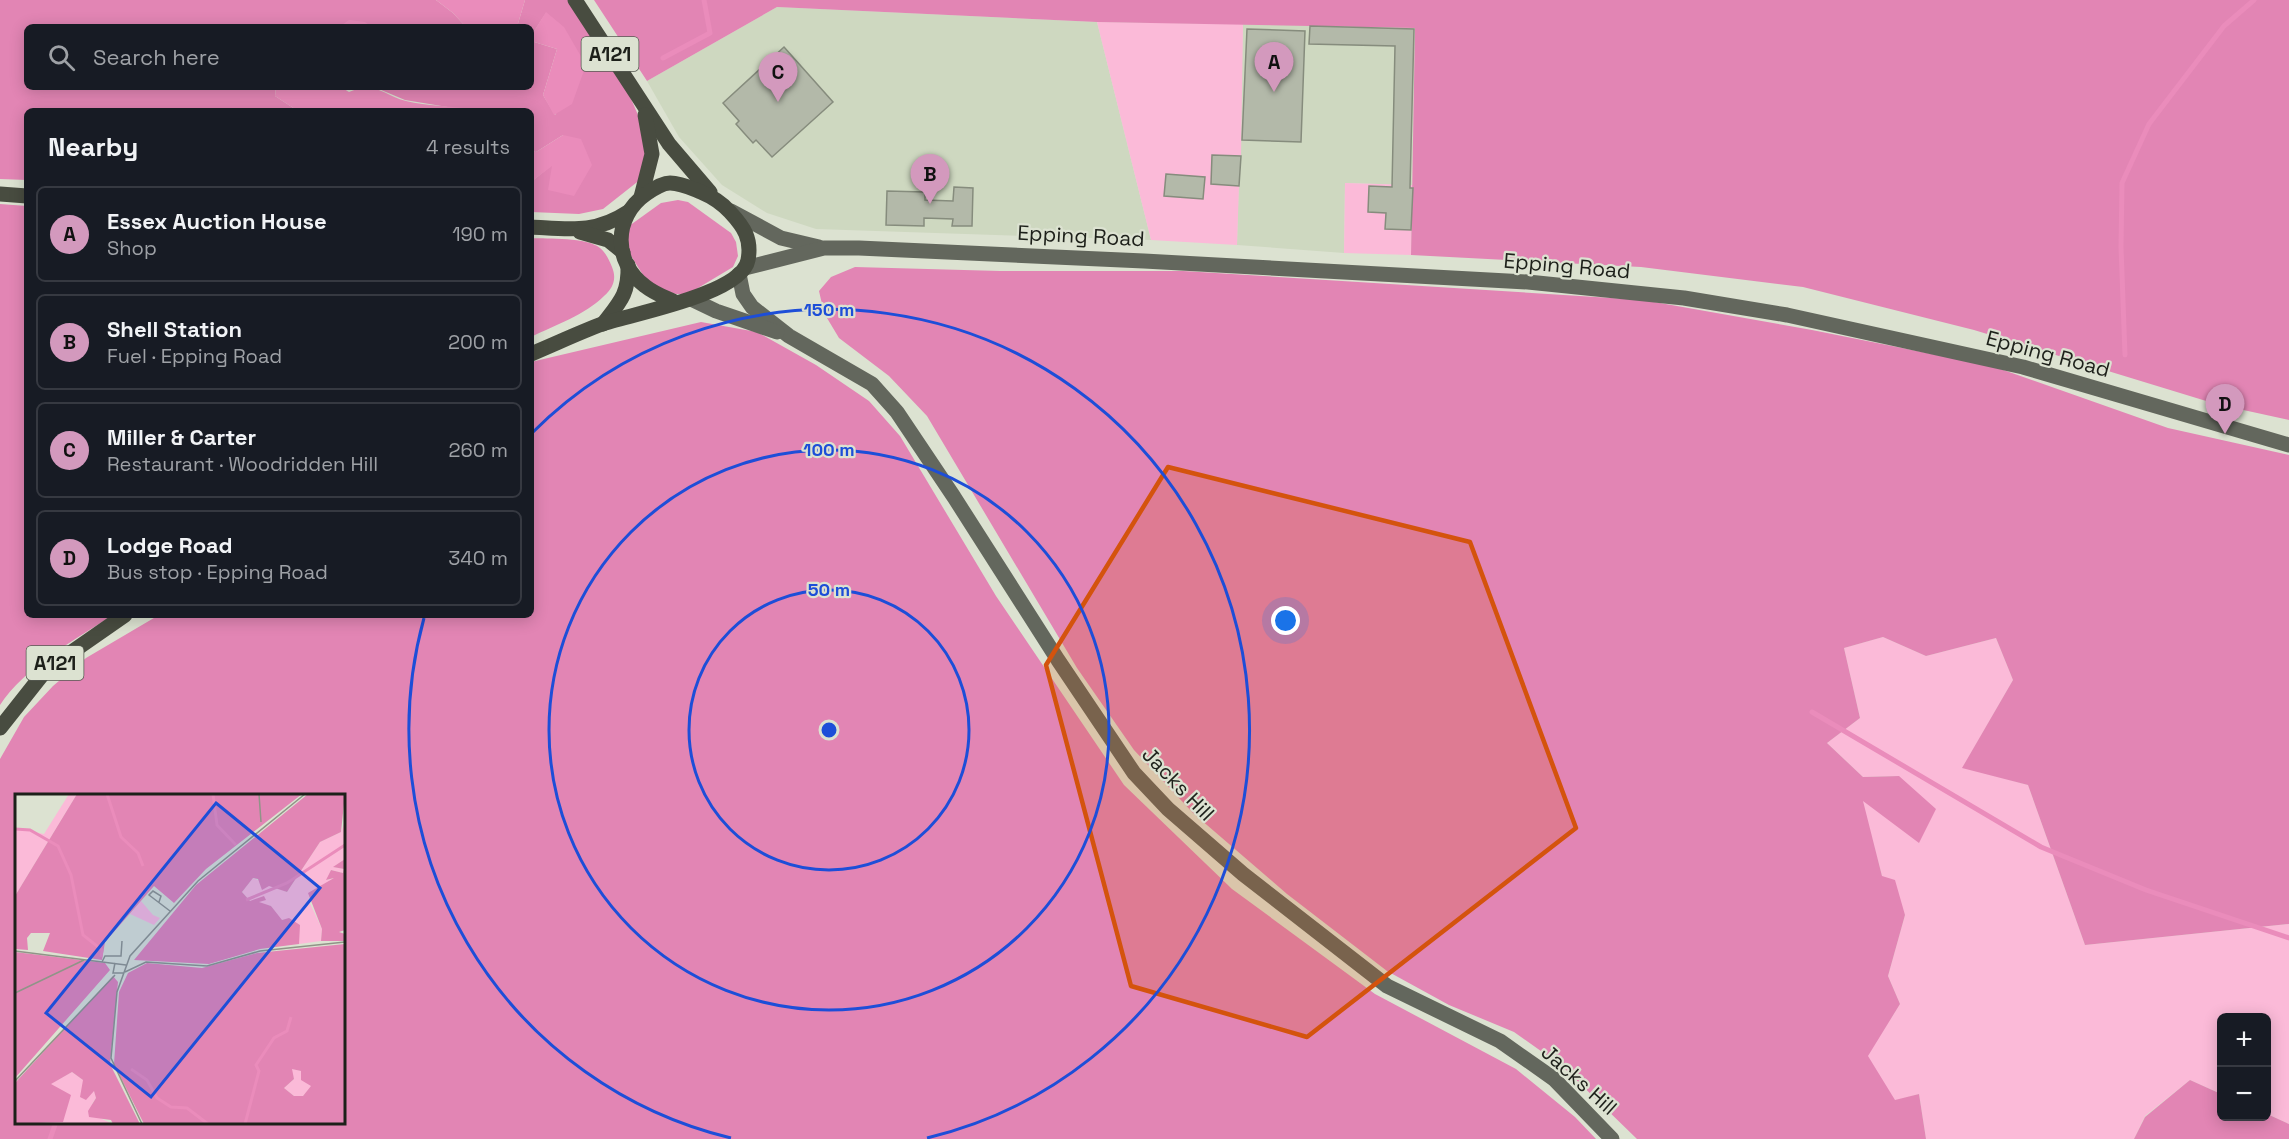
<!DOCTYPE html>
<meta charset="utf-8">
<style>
:root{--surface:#171b24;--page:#242831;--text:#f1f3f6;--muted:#9ea1a6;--line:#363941;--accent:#d399bd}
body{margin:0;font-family:"Space Grotesk",sans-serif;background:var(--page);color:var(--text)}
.controls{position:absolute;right:18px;bottom:18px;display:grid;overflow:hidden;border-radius:9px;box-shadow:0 3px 15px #0003}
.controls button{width:54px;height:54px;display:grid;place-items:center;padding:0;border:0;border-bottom:2px solid var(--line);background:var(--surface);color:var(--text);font:30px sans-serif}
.you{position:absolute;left:1286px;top:621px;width:21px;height:21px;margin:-15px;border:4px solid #fff;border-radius:50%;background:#1a73e8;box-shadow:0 0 0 9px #1a73e833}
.badge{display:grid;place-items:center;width:39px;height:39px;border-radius:50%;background:var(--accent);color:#111;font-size:20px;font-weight:700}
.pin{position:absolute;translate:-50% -50px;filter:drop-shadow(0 2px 3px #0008)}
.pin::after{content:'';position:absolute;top:32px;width:21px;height:18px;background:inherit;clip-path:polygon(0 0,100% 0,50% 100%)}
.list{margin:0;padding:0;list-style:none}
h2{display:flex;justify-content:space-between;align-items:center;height:78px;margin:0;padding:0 24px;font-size:26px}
h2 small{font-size:20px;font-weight:400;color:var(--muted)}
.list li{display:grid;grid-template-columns:39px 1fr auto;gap:18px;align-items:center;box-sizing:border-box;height:96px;margin:0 12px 12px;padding:0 12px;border:2px solid var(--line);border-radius:9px}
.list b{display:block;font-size:22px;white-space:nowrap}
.list p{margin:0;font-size:20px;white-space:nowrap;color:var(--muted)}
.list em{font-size:20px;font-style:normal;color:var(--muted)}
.icon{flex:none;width:33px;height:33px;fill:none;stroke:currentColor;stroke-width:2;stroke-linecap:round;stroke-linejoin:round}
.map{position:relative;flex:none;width:2289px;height:1139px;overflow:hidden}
.search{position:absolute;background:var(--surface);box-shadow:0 3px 15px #0003;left:24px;top:24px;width:510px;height:66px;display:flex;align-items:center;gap:15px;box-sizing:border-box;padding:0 21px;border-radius:9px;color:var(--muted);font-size:22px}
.panel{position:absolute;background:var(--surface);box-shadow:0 3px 15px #0003;left:24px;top:108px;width:510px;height:510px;border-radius:9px}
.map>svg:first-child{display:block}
.built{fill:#ced8c0}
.green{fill:#fbbad8}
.forest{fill:#e285b4;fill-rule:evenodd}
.water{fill:#ea8cbb}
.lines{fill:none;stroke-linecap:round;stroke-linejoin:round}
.stream{stroke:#ea8cbb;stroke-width:5}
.building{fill:#b3b9a9;stroke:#868c7d;stroke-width:1.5}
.secondary{stroke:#63675d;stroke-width:15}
.primary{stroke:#484c40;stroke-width:15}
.marked{fill:#d4530d;fill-opacity:0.2;stroke:#d4530d;stroke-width:4.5;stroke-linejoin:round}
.ring{fill:none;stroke:#1d4ed8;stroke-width:3}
.labels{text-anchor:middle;stroke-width:4.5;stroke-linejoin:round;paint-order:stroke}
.shield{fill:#dce2d1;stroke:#565a51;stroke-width:1.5}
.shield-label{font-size:20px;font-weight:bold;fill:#1d201a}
.street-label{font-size:21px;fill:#1d201a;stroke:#dce2d1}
.inset-river{fill:none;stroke:#ea8cbb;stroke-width:3}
.inset-road{fill:none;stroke:#909488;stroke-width:1.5}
.view{fill:#1d4ed8;fill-opacity:0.15;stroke:#1d4ed8;stroke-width:3}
.inset-edge{fill:none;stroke:#1d201a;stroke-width:3}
.centre{fill:#1d4ed8;stroke:#dce2d1;stroke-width:3}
.ring-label{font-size:18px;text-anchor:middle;font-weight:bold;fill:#1d4ed8;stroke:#dce2d1;stroke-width:4.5;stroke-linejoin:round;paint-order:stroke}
</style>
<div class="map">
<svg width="2289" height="1139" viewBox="0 0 2289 1139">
<rect width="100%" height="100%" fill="#dce2d1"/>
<!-- built -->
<g class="built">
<polygon points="777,7 1097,22 1151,240 816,229 767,213 722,185 679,137 647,81"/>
<polygon points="1243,24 1416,28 1412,185 1345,183 1344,253 1237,245"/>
</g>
<!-- green -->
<g class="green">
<polygon points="1097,22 1243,24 1241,156 1212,155 1211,184 1239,186 1237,245 1151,240"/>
<polygon points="1345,183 1412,185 1411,255 1344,253"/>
<polygon points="1883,637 1926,656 1996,638 2013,680 1963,767 2028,785 2085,945 2289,924 2289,1124 2267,1114 2266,1018 2222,1018 2221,1094 2190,1080 2145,1116 2134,1139 1926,1139 1919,1094 1895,1101 1867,1056 1900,1004 1888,976 1905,915 1882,876 1862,800 1899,776 1863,777 1827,743 1860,718 1844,648"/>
</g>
<!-- forest -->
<g class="forest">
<polygon points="0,0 436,0 453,13 466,27 372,27 370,25 342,24 339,27 27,27 27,87 276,87 275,96 298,111 27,111 27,180 0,179"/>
<polygon points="525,0 572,0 626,87 641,122 647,160 641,179 603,209 579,214 531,212 531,182 552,165 563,135 536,152 531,151 531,111 472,111 405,100 374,87 531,87 531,41 557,49 543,95 555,115 586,65 546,13 531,36 531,27 517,27"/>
<polygon points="594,0 2289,0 2289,420 2216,404 1974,330 1803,287 1641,267 1411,255 1415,28 1097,22 777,7 647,81"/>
<polygon points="678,200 688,202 731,233 736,242 738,256 733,267 688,294 676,294 656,288 643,275 626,248 629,226 661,203"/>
<path d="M 0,204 L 27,206 L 27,615 L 113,615 C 76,639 24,668 0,705 Z"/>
<path d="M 531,238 C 548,239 587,237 600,248 C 606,253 609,260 612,267 C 617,279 613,288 604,296 C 585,315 555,325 531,337 Z"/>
<polygon points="855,267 1000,271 1183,271 1643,300 1812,330 1992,366 2168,428 2289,455 2289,924 2085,945 2028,785 1962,768 2013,680 1996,638 1926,656 1883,637 1844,648 1860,718 1827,743 1863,777 1899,776 1936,809 1919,843 1863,801 1882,876 1895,880 1905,915 1888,976 1900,1004 1868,1056 1895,1100 1919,1094 1926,1139 1637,1139 1562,1066 1514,1032 1449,1005 1387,971 1287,894 1193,813 1134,750 1077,668 927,416 889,376 839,338 824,313 819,291 831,277"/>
<path d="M 701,322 L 757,332 L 816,365 L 869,401 L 900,436 L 996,596 L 1124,785 L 1232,889 L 1375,994 L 1516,1069 L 1575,1117 L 1596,1139 L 0,1139 L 0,759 L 24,717 L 53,686 L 86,658 L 159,615 L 531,615 L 531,362 ZM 16,796 L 344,796 L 344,1122 L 16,1122 Z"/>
<polygon points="2190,1080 2221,1094 2222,1116 2266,1116 2267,1114 2289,1124 2289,1139 2134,1139 2145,1117"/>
</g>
<!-- water -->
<g class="water">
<polygon points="436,0 525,0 517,27 466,27 453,13"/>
<polygon points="546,12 564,27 586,65 572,104 554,115 543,95 557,49 531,41 531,36"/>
<polygon points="349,20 365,22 372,27 339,27"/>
<path d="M 276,87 L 341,87 L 349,92 C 376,80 382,95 406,101 C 427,106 451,106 472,109 L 472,111 L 298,111 L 275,96 Z"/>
<polygon points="563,135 581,139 592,165 574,196 548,190 552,166 531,182 531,151 536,152"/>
</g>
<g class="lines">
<!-- stream -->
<g class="stream">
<polyline points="663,58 710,33 704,0"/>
<polyline points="2125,355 2121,247 2122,183 2149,124 2224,26 2254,0"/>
<polyline points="1812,712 2041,847 2146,890 2289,938"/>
<polyline points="50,1139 56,1122"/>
</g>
</g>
<!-- building -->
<g class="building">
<polygon points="1310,26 1414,29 1410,188 1413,188 1411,230 1385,229 1386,213 1368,212 1369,186 1392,187 1395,46 1309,44"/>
<polygon points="1247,29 1305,31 1301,142 1242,140"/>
<polygon points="784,47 833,102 772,157 756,140 753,143 744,133 736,124 739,121 723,103"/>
<polygon points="1212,155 1241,156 1239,186 1211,184"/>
<polygon points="1166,174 1205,177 1203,199 1164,196"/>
<polygon points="954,187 973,188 972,226 952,226 953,219 924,218 924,226 886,225 887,191 925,192 925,200 953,201"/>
</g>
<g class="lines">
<!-- secondary -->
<g class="secondary">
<polyline points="731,211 781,238 819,247"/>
<polyline points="745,268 824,248 859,248 1144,261 1528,282 1684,298 1787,315 2023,367 2289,445"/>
<polyline points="739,274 743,294 752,307 789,336 872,384 897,412 954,497 1058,660 1134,773 1168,809 1243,874 1387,986 1500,1041 1554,1079 1612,1139"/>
<polyline points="691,299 716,311 777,332"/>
</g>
<!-- primary -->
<g class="primary">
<polyline points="575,0 669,144 710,192"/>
<polyline points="0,194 27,196"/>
<polyline points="641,197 652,154 645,115"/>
<path d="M 531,227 C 569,229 595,234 628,212"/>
<polyline points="580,232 608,240 623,252"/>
<path d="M 603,324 C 620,302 629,294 628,265"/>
<path d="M 531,354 C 555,344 578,333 602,324 C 632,314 742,294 748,260 C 752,239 744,227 730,212 C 721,202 713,197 701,192 C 691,188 681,183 670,183 C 662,183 653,189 646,194 C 613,217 613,262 645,286 C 655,294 667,298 677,303"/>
<polyline points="0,728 46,670 125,615"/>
</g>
</g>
<!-- marked area -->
<path class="marked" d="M 1168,467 L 1470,542 L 1576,828 L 1307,1037 L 1131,986 L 1046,665 Z"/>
<!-- distance rings -->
<g class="ring">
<circle cx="829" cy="730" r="140"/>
<circle cx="829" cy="730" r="280"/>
<path d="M731 1138A420 420 0 0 1 424 618M532 433A420 420 0 1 1 927 1138"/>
</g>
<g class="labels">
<!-- shield labels -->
<g class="shield">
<rect x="581.5" y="37" width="57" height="34" rx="4.5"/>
<rect x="26.5" y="646" width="57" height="34" rx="4.5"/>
</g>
<g class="shield-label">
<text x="610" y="61">A121</text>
<text x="55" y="670">A121</text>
</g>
<!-- street labels -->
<g class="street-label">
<text transform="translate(1081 236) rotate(3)" y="7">Epping Road</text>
<text transform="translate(1567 266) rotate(5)" y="7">Epping Road</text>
<text transform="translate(2048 354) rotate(15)" y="7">Epping Road</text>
<text transform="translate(1178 784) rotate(46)" y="7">Jacks Hill</text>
<text transform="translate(1579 1080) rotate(42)" y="7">Jacks Hill</text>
</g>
</g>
<!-- overview -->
<g transform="translate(15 794)">
<rect width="330" height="330" fill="#dce2d1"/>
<path d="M 54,0 L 62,0 L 0,102 L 0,34 L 29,40 ZM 330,27 L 330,65 L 319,73 L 329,75 L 328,79 L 316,76 L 312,86 L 320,84 L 293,105 L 307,135 L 306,147 L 284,150 L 274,125 L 266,126 L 256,112 L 235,107 L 227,98 L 238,84 L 272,98 L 305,48 L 326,38 ZM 126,107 L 138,121 L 145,124 L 139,131 L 115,120 ZM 275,274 L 286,277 L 297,292 L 288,302 L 279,302 L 269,294 L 279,285 ZM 57,278 L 68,286 L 68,292 L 79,296 L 81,304 L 77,310 L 87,325 L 98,330 L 31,330 L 36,327 L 35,290 Z" fill="#fbbad8"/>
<path d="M 62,0 L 287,0 L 191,75 L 159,109 L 139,92 L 90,148 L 87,166 L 28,157 L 35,139 L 16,139 L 12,144 L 13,156 L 0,155 L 0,102 ZM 293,0 L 330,0 L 326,38 L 305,48 L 272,98 L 254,92 L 247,96 L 243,85 L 238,84 L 227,98 L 235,107 L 249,102 L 251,106 L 244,108 L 256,112 L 267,126 L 274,124 L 285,131 L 284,150 L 245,155 L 194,170 L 119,166 L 181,91 ZM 330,65 L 330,136 L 324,138 L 330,140 L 330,147 L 306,147 L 307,135 L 293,99 L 319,84 L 311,86 L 316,76 L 328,79 L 329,75 L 318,73 ZM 330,150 L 330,330 L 129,330 L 99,270 L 104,198 L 113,179 L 132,169 L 187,174 L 242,159 ZM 277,275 L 286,277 L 286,286 L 296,292 L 288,302 L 279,302 L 269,294 L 279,285 ZM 0,158 L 90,169 L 95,176 L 0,284 ZM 98,182 L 103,188 L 95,270 L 125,330 L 98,330 L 96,326 L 74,323 L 73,317 L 81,304 L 79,297 L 71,306 L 65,303 L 68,286 L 57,278 L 36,290 L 56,301 L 48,328 L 0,330 L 0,289 Z" fill="#e285b4" fill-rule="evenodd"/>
<path class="inset-river" d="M 92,0 L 106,43 L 123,59 L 128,72M 198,0 L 202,31 L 221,51M 0,35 L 15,36 L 43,52 L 56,81 L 68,141 L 87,156 L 86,163M 231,106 L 272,89 L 330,51M 116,275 L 132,286 L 142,304 L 156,313 L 172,314 L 193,330M 230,330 L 244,277 L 241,271 L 259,244 L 272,237 L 276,223"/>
<path class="inset-road" d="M 244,0 L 246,28M 144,108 L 146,102 L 138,97 L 134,101 L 155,117M 0,157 L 111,171M 87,168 L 90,162 L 106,162 L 107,147M 100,169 L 98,179 L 109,179M 110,178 L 131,168 L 192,172 L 245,157 L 330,148M 0,199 L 69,166M 0,287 L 100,181M 127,330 L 96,264 L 102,198 L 115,162 L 183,87 L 290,0"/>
<path class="view" d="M 201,9 L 305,94 L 136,303 L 31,219 Z"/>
<rect width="330" height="330" class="inset-edge"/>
</g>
<circle cx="829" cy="730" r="9" class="centre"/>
<g class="ring-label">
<text x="829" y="316">150 m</text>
<text x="829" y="456">100 m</text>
<text x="829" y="596">50 m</text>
</g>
</svg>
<div class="controls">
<button>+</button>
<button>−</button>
</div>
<div class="you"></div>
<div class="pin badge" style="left:1274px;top:92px">A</div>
<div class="pin badge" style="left:930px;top:204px">B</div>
<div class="pin badge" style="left:778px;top:102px">C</div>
<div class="pin badge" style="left:2225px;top:434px">D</div>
<div class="search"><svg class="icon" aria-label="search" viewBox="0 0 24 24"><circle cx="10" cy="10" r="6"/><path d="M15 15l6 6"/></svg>Search here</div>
<section class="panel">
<h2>Nearby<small>4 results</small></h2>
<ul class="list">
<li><span class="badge">A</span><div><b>Essex Auction House</b><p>Shop</p></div><em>190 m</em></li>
<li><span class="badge">B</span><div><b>Shell Station</b><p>Fuel · Epping Road</p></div><em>200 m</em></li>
<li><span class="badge">C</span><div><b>Miller &amp; Carter</b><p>Restaurant · Woodridden Hill</p></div><em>260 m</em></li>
<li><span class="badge">D</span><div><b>Lodge Road</b><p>Bus stop · Epping Road</p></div><em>340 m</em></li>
</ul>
</section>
</div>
